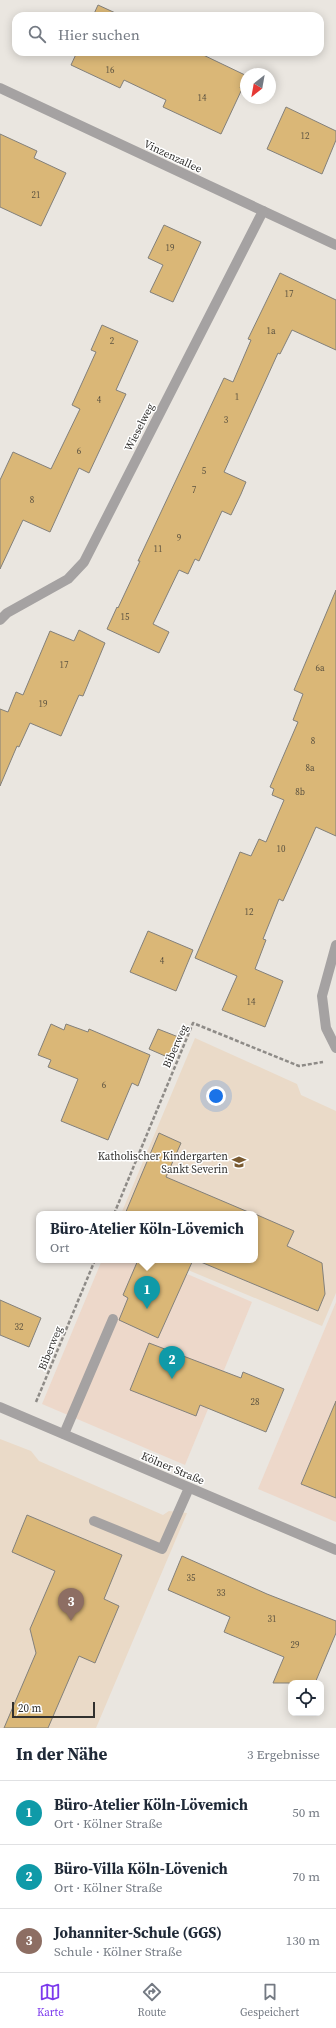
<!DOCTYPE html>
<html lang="de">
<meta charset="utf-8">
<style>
:root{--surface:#fff;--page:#f2f2f3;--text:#1f2937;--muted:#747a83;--line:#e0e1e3;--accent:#7c3aed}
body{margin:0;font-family:"Source Serif 4",serif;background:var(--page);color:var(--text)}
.controls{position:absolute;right:12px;bottom:12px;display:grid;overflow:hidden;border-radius:8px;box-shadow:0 2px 10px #0003}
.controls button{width:36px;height:36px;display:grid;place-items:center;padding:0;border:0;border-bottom:1px solid var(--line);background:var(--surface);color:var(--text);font:20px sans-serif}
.compass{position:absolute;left:240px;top:68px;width:36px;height:36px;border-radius:50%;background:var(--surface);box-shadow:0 2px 10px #0003;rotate:211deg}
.scale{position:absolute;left:12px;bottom:10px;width:83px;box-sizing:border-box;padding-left:4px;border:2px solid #31302e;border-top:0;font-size:11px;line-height:14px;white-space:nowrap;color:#31302e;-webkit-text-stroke:3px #fff;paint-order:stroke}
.you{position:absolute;left:216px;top:1096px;width:14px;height:14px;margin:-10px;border:3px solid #fff;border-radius:50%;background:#1a73e8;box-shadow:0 0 0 6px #1a73e833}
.badge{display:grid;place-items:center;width:26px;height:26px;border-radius:50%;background:var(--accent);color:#fff;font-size:13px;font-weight:700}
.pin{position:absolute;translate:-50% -33px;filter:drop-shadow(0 1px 2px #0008)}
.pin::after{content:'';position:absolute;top:21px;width:14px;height:12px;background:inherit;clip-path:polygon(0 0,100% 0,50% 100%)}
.popup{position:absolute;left:36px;top:1211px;width:222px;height:52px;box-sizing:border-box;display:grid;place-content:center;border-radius:8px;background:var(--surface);filter:drop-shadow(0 1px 3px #0005);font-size:13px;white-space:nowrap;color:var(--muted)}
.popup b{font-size:15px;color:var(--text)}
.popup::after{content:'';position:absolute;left:50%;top:100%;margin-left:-8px;border:8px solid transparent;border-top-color:var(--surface)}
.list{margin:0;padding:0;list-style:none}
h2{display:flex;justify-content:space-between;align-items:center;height:52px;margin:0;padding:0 16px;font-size:17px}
h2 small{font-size:13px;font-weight:400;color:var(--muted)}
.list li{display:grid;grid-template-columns:26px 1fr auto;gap:12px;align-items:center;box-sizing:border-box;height:64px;padding:0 16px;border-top:1px solid var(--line)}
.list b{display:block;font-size:15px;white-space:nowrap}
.list p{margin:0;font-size:13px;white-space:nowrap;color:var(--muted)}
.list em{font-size:13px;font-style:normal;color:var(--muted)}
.icon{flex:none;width:22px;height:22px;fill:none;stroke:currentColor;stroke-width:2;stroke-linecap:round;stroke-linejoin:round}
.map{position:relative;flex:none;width:336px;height:1728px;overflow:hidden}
.search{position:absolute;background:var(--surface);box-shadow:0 2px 10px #0003;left:12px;right:12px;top:12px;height:44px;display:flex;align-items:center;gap:10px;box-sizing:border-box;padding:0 14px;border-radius:12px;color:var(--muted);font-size:15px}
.sheet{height:244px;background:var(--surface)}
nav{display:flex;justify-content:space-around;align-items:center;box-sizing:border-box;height:56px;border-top:1px solid var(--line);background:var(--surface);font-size:11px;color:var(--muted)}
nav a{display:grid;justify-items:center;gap:2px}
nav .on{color:var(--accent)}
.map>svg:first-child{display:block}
.commercial{fill:#edd8ca}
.education{fill:#eadac8}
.building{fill:#dab777;stroke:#83807a}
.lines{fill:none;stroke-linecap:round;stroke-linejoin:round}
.path{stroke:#8e8b87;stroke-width:2.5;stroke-dasharray:4 2;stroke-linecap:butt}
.service{stroke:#a5a2a2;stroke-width:10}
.minor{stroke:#a5a2a2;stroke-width:10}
.tertiary{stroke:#a5a2a2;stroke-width:10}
.labels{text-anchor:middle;stroke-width:3;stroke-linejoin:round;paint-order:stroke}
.number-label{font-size:9px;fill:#5b5240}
.street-label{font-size:11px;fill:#31302e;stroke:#fff}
.poi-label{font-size:11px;fill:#31302e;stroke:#fff;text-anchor:end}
</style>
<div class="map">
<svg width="336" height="1728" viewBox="0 0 336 1728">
<rect width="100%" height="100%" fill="#eae6e0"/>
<!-- commercial -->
<g class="commercial">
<polygon points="102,1260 155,1260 252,1302 185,1465 42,1404"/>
<polygon points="336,1302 336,1522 258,1489"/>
</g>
<!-- education -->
<g class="education">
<polygon points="195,1038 297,1084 301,1095 336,1111 336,1293 322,1326 164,1260 255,1260 255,1214 121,1214"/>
<polygon points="0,1439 31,1451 39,1461 163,1515 169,1511 187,1513 96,1728 0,1728"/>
</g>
<!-- building -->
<g class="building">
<polygon points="98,5 122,16 93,16"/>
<polygon points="77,52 197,52 245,75 240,88 242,89 221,134 163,107 166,100 124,80 120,88 71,65"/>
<polygon points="286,107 336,131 336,140 322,174 267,149"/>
<polygon points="0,134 37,151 34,158 66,173 41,226 0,207"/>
<polygon points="164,225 201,242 173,302 150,292 163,265 148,258"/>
<polygon points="280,273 336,300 336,350 292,330 280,354 278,353 224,472 246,482 241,494 231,515 222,511 199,561 195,559 188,574 179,570 153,624 169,632 159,653 107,629 117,607 118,608 140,561 138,561 224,378 233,382 251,340 248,339"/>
<polygon points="102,325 138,341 116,390 126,394 89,473 79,468 50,532 23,520 0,569 0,480 13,452 51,469 80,409 72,405 96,352 91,350"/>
<polygon points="336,590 336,836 316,827 283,901 279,899 263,939 266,940 255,969 283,981 265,1027 222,1010 237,976 195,958 240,852 251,856 259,839 266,842 284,800 272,795 274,789 270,787 298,722 293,720 303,694 294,690"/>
<polygon points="79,630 105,643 83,696 79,695 61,736 30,723 19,747 17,746 0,786 0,709 8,712 16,692 23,695 50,631 74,641"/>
<polygon points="148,931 193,950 176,991 130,972"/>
<polygon points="51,1024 64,1030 66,1024 88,1032 89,1029 150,1055 138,1086 132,1083 108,1140 61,1121 78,1079 48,1067 51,1060 38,1055"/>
<polygon points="158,1029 181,1038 172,1059 149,1049"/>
<polygon points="159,1133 181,1143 166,1177 253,1214 125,1214"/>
<polygon points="255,1214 294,1231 287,1246 322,1263 325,1294 318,1311 196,1260 255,1260"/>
<polygon points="138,1260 193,1260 158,1338 119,1320 128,1298 123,1295"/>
<polygon points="0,1300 41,1318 29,1347 0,1335"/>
<polygon points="149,1343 241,1378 243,1372 284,1389 266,1432 200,1405 196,1416 130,1390"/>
<polygon points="336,1401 336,1498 301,1484"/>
<polygon points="27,1515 122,1555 104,1599 119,1606 95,1663 79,1656 48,1728 4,1728 36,1653 30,1629 55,1571 12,1552"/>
<polygon points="182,1556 267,1594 336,1621 336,1633 315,1683 273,1683 284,1657 224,1632 230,1617 168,1590"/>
</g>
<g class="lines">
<!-- path -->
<g class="path">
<polyline points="114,1214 193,1023 299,1066 323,1062"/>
<polyline points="36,1402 95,1260"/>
</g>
<!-- service -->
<g class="service">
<polyline points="64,1434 113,1319"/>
<polyline points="94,1521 162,1549 189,1488"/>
</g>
<!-- minor -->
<g class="minor">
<polyline points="0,88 336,245"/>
<polyline points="0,620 7,613 68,579 84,562 263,211"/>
<polyline points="336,945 322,996 326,1028 336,1048"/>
</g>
<!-- tertiary -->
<polyline class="tertiary" points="0,1407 336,1550"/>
</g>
<!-- icons -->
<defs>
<symbol id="school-bare" viewBox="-9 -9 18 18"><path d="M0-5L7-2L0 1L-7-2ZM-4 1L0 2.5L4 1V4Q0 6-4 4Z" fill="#7a5a30" stroke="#fff" stroke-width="2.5" paint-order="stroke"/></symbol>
</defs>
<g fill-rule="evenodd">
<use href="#school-bare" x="229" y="1152" width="20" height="20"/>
</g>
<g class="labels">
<!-- number labels -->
<g class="number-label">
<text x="110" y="73">16</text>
<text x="202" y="101">14</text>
<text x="305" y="139">12</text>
<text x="36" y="198">21</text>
<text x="170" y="251">19</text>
<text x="289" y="297">17</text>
<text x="271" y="334">1a</text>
<text x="112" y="344">2</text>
<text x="237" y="400">1</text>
<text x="99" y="403">4</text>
<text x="226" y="423">3</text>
<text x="79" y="454">6</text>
<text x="204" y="474">5</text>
<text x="194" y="493">7</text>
<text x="32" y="503">8</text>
<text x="179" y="541">9</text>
<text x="158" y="552">11</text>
<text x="125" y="620">15</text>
<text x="64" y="668">17</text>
<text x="320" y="671">6a</text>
<text x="43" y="707">19</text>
<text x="313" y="744">8</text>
<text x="310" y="771">8a</text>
<text x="300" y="795">8b</text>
<text x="281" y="852">10</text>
<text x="249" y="915">12</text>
<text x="162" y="964">4</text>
<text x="251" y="1005">14</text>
<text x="104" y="1088">6</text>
<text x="19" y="1330">32</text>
<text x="255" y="1405">28</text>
<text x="191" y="1581">35</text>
<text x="221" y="1596">33</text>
<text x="272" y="1622">31</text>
<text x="295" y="1648">29</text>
</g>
<!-- street labels -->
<g class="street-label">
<text transform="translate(173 156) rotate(25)" y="4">Vinzenzallee</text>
<text transform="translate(139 427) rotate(-63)" y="4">Wieselweg</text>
<text transform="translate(175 1046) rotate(-66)" y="4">Biberweg</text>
<text transform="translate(50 1348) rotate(-68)" y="4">Biberweg</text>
<text transform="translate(173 1468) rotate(23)" y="4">Kölner Straße</text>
</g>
<!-- poi labels -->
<g class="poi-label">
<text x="228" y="1160">Katholischer Kindergarten<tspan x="228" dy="13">Sankt Severin</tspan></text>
</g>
</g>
</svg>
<div class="controls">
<button><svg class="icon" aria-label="locate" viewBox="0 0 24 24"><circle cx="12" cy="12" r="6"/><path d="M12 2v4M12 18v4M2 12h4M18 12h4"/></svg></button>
</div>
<svg class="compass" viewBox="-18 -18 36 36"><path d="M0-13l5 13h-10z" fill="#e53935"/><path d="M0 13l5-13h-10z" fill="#747a83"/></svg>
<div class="scale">20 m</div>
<div class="you"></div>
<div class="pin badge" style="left:147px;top:1309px;background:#0f9aa8">1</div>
<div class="popup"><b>Büro-Atelier Köln-Lövemich</b>Ort</div>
<div class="pin badge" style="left:172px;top:1379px;background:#0f9aa8">2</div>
<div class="pin badge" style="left:71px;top:1621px;background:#8d6e63">3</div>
<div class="search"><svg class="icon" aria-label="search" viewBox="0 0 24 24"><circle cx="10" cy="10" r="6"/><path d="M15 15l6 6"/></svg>Hier suchen</div>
</div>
<section class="sheet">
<h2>In der Nähe<small>3 Ergebnisse</small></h2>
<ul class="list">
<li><span class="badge" style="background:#0f9aa8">1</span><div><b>Büro-Atelier Köln-Lövemich</b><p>Ort · Kölner Straße</p></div><em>50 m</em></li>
<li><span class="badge" style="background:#0f9aa8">2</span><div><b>Büro-Villa Köln-Lövenich</b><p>Ort · Kölner Straße</p></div><em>70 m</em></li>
<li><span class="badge" style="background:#8d6e63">3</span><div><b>Johanniter-Schule (GGS)</b><p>Schule · Kölner Straße</p></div><em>130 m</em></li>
</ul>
</section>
<nav>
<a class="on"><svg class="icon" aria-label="map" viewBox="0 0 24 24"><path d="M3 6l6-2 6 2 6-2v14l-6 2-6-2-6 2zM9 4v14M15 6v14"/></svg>Karte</a>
<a><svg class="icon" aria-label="directions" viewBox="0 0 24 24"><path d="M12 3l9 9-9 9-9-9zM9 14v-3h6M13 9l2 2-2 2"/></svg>Route</a>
<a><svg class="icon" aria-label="saved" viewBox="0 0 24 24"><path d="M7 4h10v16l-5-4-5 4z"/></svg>Gespeichert</a>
</nav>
